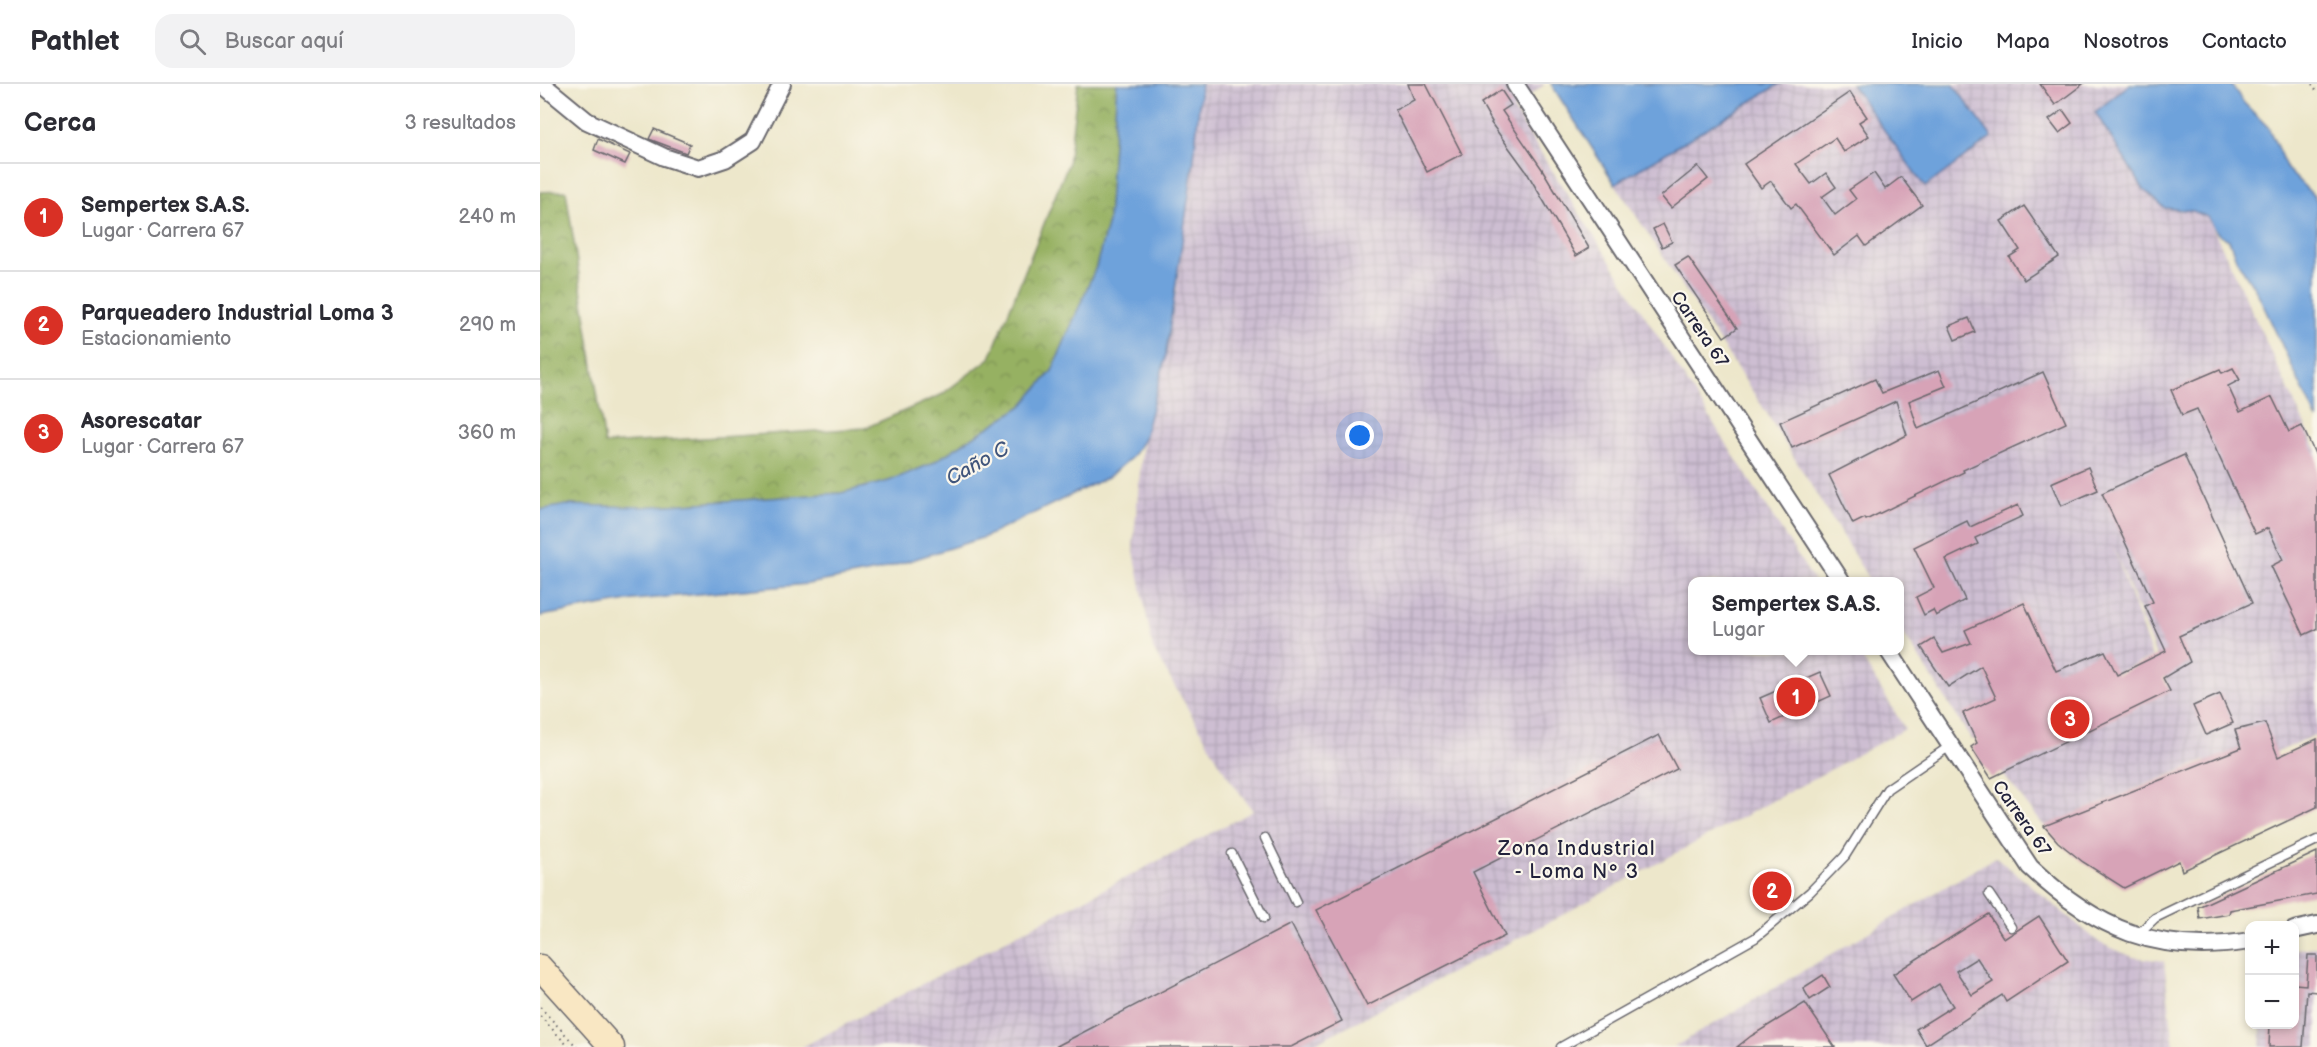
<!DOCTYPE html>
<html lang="es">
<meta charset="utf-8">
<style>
:root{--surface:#fff;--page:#f2f2f3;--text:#2b2b33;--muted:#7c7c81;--line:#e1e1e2;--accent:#d93025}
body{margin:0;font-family:"Balsamiq Sans",sans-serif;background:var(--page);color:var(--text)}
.controls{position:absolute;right:18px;bottom:18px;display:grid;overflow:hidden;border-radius:12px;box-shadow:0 3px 9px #0003}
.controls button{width:54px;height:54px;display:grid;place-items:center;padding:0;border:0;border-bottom:2px solid var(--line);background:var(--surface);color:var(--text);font:30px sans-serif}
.you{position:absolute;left:820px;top:352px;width:21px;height:21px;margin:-15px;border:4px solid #fff;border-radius:50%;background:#1a73e8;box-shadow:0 0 0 9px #1a73e833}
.badge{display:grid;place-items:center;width:39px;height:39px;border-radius:50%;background:var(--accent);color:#fff;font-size:20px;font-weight:700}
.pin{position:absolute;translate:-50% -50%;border:3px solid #fff;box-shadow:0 2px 6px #0006}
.popup{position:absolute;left:1148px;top:493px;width:216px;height:78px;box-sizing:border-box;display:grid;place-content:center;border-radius:12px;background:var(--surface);filter:drop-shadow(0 2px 4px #0005);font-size:20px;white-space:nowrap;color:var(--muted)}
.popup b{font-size:22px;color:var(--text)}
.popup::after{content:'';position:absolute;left:50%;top:100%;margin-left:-12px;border:12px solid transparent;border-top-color:var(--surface)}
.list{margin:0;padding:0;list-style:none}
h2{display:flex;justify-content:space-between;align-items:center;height:78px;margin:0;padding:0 24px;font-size:26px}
h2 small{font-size:20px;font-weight:400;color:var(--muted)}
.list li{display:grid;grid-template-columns:39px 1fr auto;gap:18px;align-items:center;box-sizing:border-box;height:108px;padding:0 24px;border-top:2px solid var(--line)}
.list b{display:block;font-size:22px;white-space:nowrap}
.list p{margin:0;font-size:20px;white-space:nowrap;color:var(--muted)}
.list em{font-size:20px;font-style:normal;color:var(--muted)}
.icon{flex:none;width:33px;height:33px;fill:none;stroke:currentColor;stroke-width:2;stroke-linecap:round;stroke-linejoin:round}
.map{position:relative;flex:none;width:1777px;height:963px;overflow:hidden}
header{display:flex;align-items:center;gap:36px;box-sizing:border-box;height:84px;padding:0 30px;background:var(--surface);border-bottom:2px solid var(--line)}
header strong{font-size:28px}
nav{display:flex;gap:33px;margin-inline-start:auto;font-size:21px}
.search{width:420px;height:54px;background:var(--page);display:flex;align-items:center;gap:15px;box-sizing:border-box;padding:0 21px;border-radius:18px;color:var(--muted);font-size:22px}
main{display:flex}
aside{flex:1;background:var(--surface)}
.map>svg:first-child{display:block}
.industrial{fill:url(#industrial-grid)}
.forest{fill:url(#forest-crowns);stroke:#5c6a4e;stroke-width:1.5}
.water{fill:#6ea2db;stroke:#48628b;stroke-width:1.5}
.building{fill:#d7a3b7;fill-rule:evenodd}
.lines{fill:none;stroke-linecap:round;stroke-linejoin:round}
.lane-casing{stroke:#69676d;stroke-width:11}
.street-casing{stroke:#69676d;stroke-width:20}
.secondary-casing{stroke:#69676d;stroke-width:27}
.path{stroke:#69676d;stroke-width:2;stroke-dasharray:1.5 4.5;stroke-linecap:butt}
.lane{stroke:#fff;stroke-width:8}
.street{stroke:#fff;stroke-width:16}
.secondary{stroke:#f9e7c3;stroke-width:24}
.labels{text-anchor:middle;stroke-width:4.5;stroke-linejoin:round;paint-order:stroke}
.street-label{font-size:18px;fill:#22223b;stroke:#fbf7ec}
.water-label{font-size:20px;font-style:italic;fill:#40557b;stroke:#fbf7ec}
.neighbourhood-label{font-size:20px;letter-spacing:1.5px;fill:#22223b;stroke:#fbf7ec}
</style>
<header>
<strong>Pathlet</strong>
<div class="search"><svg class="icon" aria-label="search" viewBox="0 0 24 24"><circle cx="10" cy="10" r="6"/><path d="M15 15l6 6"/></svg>Buscar aquí</div>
<nav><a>Inicio</a><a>Mapa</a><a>Nosotros</a><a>Contacto</a></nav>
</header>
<main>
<aside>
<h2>Cerca<small>3 resultados</small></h2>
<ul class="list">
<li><span class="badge">1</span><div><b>Sempertex S.A.S.</b><p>Lugar · Carrera 67</p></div><em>240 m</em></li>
<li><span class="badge">2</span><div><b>Parqueadero Industrial Loma 3</b><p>Estacionamiento</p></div><em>290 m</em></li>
<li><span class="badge">3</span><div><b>Asorescatar</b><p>Lugar · Carrera 67</p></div><em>360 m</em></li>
</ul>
</aside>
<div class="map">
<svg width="1777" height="963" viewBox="0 0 1777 963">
<defs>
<pattern id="industrial-grid" width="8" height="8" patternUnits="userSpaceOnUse" patternTransform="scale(1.5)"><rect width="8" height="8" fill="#cdbed2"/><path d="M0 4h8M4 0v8" fill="none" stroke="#b0a3b5"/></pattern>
<pattern id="forest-crowns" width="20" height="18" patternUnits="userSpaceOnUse" patternTransform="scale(1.5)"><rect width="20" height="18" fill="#96b162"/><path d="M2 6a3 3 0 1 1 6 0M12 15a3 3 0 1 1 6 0" fill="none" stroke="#7a9052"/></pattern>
</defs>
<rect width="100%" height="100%" fill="#fbf7ec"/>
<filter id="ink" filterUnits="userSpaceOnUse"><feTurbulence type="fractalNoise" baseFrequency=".0167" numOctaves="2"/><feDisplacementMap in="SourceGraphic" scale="12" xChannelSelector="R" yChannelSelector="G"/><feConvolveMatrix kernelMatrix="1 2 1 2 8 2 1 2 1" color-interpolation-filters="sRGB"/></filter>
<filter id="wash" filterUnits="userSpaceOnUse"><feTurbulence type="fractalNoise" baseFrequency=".008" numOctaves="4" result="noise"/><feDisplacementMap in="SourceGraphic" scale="24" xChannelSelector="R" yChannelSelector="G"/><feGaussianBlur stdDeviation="1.35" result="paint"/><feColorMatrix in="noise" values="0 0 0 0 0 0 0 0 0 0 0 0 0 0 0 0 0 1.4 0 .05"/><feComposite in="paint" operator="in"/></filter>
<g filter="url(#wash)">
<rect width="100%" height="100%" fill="#ede7cb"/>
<!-- industrial -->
<g class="industrial">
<polygon points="661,0 1005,0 973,25 1274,497 1152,498 1152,566 1318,567 1365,645 1002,842 767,963 262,963 713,727 686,690 613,565 593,462 603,357 625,276 637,202"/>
<polygon points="1240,0 1311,0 1385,103 1451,53 1413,0 1590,0 1555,27 1640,127 1653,127 1668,133 1777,367 1777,650 1676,697 1665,677 1504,742 1462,689 1630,607 1571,457 1612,573 1432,656 1360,544 1360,498 1330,497 1226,328 1075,100"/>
<polygon points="1456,773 1560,859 1593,873 1624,877 1634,963 1134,963"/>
<polygon points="1777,863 1777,963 1720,963 1721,941 1754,940 1755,865"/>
</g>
<!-- forest -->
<polygon class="forest" points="538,0 577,0 568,138 556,183 512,287 482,322 391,380 349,397 301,409 101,423 26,421 0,426 0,108 26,107 65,360 325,344 401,311 450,274 528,80"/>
<!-- water -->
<g class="water">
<polygon points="577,0 661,0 654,75 625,276 603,357 591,374 568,393 445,453 337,487 268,500 94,516 0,532 0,426 26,421 101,423 301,409 349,397 391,380 482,322 512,287 556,183 568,138"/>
<polygon points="1011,0 1240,0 1075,100"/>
<polygon points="1311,0 1413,0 1452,53 1385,103"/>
<polygon points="1590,0 1691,0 1704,19 1728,43 1747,85 1775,113 1777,118 1777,336 1718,210 1696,175 1689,156 1678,150 1668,133 1653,127 1625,124 1604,106 1555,28"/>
</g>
<g id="blocks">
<!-- building -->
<g class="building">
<polygon points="868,0 886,0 922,70 887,88 855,26 874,16"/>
<polygon points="1500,0 1543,0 1515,21"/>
<polygon points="961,6 971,21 962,27 1002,85 1049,164 1036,172 986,87 951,39 952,38 941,19"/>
<polygon points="1310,8 1327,33 1319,38 1329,52 1304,68 1295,54 1256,80 1271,100 1286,89 1296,103 1282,113 1295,131 1316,115 1309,106 1334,89 1345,105 1361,93 1382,121 1326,162 1319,152 1294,171 1256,120 1251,124 1231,97 1221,104 1204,80"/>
<polygon points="1523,26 1532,39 1519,49 1509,36"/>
<polygon points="114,45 150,60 146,69 109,55"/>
<polygon points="58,55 90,70 85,80 54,66"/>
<polygon points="1158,82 1168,95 1131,124 1121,112"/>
<polygon points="1484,122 1519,173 1484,196 1469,173 1480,166 1461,137"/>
<polygon points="1123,140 1132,158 1122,163 1113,145"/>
<polygon points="1148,173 1197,244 1184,253 1135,181"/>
<polygon points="1429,234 1435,248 1415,256 1409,242"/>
<polygon points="1693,284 1700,296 1688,302 1700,328 1732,313 1749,348 1762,342 1777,374 1777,545 1764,551 1731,482 1743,476 1728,444 1715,450 1657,325 1642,331 1631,306 1680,285 1682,289"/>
<polygon points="1399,286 1406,302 1369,317 1378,345 1503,288 1526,339 1423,386 1424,388 1326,436 1325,434 1313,440 1289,391 1367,351 1356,317 1252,364 1240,338 1335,295 1342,309"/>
<polygon points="1644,371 1712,519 1639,552 1650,578 1623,594 1630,607 1451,694 1431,663 1437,659 1423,629 1456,614 1441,582 1408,603 1381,563 1394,555 1403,569 1431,559 1425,546 1484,519 1516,587 1565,567 1577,591 1626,567 1605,522 1613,518 1562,409"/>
<polygon points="1548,383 1558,406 1521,422 1511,399"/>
<polygon points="1478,421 1483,432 1435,454 1438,460 1406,475 1425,516 1396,532 1393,526 1384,531 1376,513 1394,504 1374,463 1427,437 1430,443"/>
<polygon points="1280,588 1291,612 1231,639 1220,614"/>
<polygon points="1680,610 1693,639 1666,651 1653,622"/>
<polygon points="1725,639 1738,673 1777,655 1777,723 1642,787 1639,777 1584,804 1543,778 1518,758 1504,742 1701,664 1695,646"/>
<polygon points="1119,651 1137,685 933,788 965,852 827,922 776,826"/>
<polygon points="1777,768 1777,810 1690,826 1689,830 1660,835 1658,823"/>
<path d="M 1448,830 L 1464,855 L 1499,832 L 1528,877 L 1466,918 L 1462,911 L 1386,961 L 1376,945 L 1413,922 L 1399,900 L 1371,918 L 1353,890 ZM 1437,874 L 1453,898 L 1432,911 L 1416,887 Z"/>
<polygon points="751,840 802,937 751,963 515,963"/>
<polygon points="1768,871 1777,871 1777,908 1767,907 1763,963 1729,963 1730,940 1755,940 1755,900 1766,901"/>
<polygon points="1283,891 1290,903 1270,916 1263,904"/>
<polygon points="1265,919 1295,963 1197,963 1211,952"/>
</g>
</g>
</g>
<g filter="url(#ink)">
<use href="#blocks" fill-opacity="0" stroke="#69676d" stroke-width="1.5"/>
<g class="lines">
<defs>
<g id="lane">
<polyline points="725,754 756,818"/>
<polyline points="692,770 724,834"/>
<polyline points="1449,810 1471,843"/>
<polyline points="1597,851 1615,834 1777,756"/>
<polyline points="1021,963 1215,854 1270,808 1305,772 1347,705 1410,662"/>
</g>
<g id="street">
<polyline points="2,0 47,37 124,73 158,84 185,75 213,57 242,0"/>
<polyline points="975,0 1302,498"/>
<path d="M 1348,566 L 1490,783 C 1556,845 1618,872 1710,857"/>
<polyline points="1754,846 1777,841"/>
</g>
<polyline id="secondary" points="0,883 72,963"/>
</defs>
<!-- lane casing -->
<use href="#lane" class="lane-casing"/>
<!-- street casing -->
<use href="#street" class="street-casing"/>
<!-- secondary casing -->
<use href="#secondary" class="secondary-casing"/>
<!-- path -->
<g class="path">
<polyline points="1772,0 1777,8"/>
<polyline points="0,923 37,963"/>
<polyline points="0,932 29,963"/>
</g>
<!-- lane -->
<use href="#lane" class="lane"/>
<!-- street -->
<use href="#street" class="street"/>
<!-- secondary -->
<use href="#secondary" class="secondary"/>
</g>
</g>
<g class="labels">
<!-- street labels -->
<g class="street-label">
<text transform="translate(1160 245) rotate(56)" y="6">Carrera 67</text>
<text transform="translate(1482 734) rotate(55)" y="6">Carrera 67</text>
</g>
<!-- water labels -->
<g class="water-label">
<text transform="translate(437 379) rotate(-29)" y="7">Caño C</text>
</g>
<!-- neighbourhood labels -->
<g class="neighbourhood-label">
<text x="1037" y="771">Zona Industrial<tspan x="1037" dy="23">- Loma Nº 3</tspan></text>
</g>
</g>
</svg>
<div class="controls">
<button>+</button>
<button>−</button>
</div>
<div class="you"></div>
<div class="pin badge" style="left:1256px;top:613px">1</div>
<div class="popup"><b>Sempertex S.A.S.</b>Lugar</div>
<div class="pin badge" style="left:1232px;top:807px">2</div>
<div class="pin badge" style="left:1530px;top:635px">3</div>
</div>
</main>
